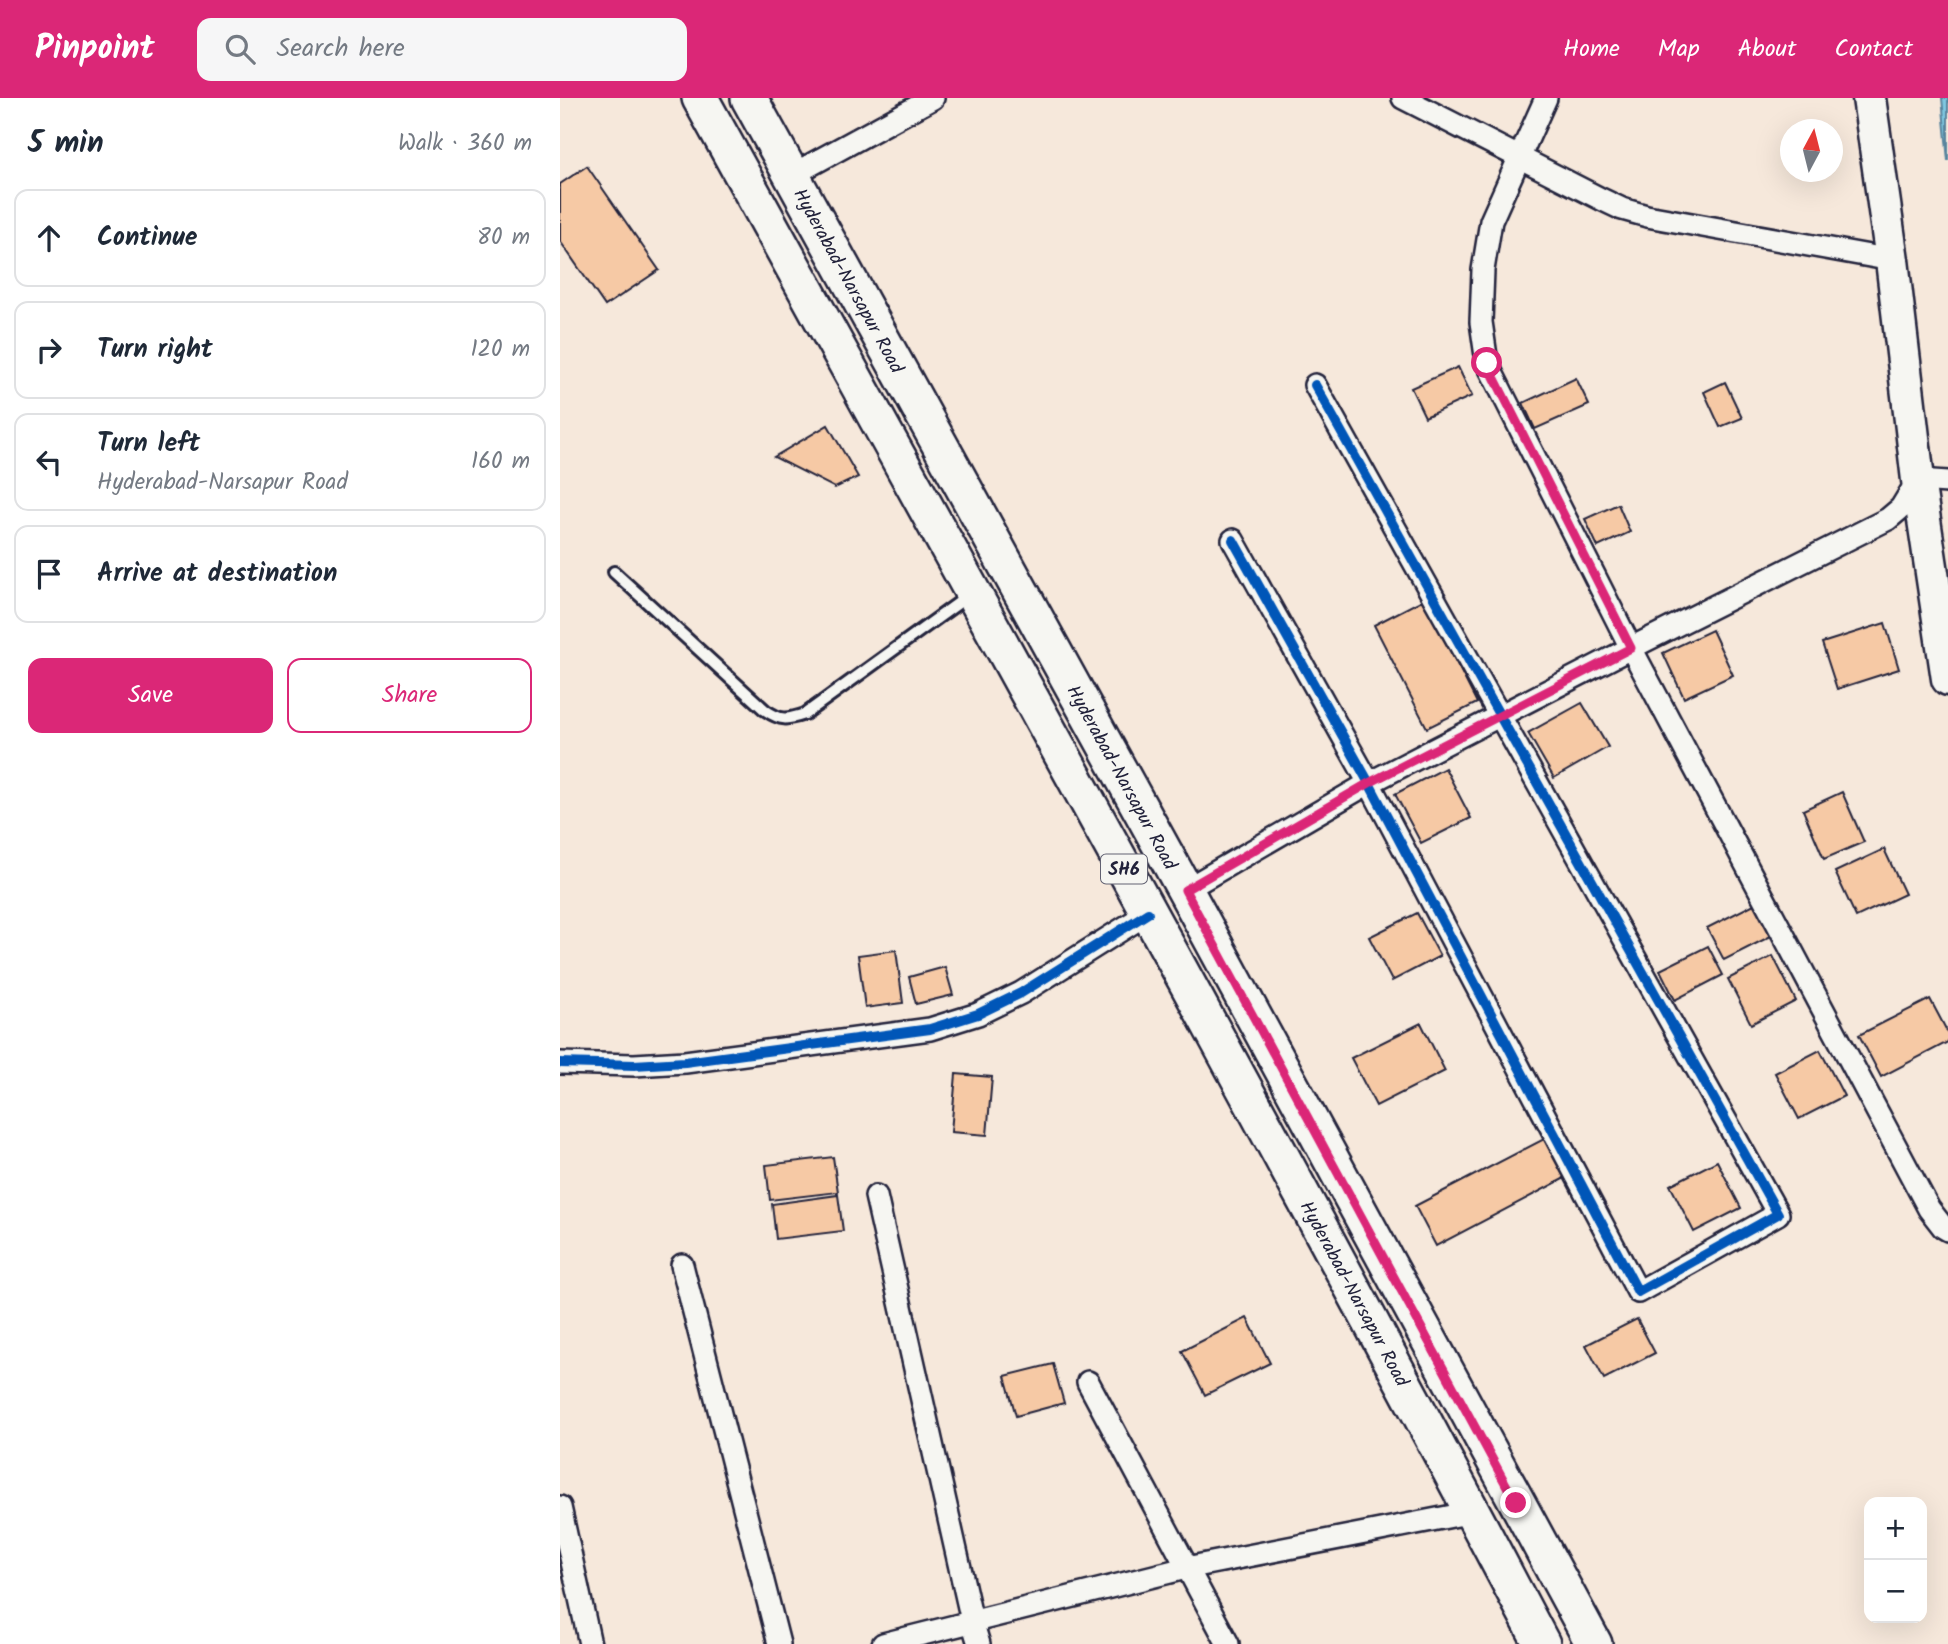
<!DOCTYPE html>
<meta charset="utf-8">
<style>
:root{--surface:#fff;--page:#f6f6f7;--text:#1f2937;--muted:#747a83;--line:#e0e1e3;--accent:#db2777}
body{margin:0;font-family:Kalam,sans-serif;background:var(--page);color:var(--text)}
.controls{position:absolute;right:21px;bottom:21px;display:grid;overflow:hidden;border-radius:14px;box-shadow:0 7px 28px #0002}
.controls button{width:63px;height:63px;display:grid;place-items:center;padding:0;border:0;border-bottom:2px solid var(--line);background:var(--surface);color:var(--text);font:35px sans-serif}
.compass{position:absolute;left:1220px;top:21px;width:63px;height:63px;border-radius:50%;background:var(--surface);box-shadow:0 7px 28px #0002;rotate:7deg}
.stop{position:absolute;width:21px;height:21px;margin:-16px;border:5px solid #db2777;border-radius:50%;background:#fff}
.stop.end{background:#db2777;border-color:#fff;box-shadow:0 2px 7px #0008}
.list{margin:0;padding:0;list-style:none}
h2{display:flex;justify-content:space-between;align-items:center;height:91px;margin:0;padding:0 28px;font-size:30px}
h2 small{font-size:23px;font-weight:400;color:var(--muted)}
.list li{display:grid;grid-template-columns:46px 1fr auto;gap:21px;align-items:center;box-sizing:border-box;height:98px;margin:0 14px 14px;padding:0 14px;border:2px solid var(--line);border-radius:14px}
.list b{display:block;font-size:26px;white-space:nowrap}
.list p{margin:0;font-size:23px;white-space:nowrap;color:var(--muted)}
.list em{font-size:23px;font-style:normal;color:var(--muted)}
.actions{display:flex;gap:14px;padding:21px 28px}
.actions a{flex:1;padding:16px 0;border:2px solid var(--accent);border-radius:14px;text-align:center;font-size:24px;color:var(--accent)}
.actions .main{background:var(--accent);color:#fff}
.icon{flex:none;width:38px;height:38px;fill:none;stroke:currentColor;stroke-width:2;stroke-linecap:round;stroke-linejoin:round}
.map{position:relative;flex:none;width:1388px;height:1546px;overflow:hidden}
header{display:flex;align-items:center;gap:42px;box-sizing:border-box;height:98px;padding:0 35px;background:var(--accent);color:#fff}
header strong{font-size:33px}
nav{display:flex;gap:38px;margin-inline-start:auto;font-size:24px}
.search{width:490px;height:63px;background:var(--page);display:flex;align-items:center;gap:18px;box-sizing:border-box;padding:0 24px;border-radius:14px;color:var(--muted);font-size:26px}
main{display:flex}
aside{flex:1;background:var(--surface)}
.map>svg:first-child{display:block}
.water{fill:#7fc7e0;stroke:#5a859e;stroke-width:2}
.building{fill:#f6c9a5;stroke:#22223b;stroke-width:2}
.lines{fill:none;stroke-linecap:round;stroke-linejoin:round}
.lane-casing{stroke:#22223b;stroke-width:16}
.street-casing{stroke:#22223b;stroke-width:26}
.secondary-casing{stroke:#22223b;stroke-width:37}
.primary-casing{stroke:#22223b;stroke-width:40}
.lane{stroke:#f6f6f2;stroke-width:10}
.street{stroke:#f6f6f2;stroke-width:21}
.secondary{stroke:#f6f6f2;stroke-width:32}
.primary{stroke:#f6f6f2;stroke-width:35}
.cycleway-casing{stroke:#f6f6f2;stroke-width:15}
.cycleway{stroke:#0057b8;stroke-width:10}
.route{stroke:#db2777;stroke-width:9}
.labels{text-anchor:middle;stroke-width:5;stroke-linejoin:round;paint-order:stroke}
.shield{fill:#f6f6f2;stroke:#626272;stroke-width:2}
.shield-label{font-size:18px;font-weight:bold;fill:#22223b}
.street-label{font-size:19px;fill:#22223b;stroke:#f6f6f2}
</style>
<header>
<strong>Pinpoint</strong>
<div class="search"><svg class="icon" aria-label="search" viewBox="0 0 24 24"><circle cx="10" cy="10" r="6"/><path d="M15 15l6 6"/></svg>Search here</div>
<nav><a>Home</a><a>Map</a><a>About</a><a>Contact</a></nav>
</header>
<main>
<aside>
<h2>5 min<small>Walk · 360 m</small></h2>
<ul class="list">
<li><svg class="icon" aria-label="ahead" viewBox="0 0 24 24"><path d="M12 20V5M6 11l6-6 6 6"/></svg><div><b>Continue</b></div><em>80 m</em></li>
<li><svg class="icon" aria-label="right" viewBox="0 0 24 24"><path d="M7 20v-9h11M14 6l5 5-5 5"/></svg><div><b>Turn right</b></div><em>120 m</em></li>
<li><svg class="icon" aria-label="left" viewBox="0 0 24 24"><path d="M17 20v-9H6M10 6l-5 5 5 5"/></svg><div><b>Turn left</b><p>Hyderabad-Narsapur Road</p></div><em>160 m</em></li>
<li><svg class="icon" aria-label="arrive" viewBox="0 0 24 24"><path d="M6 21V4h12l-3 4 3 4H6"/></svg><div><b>Arrive at destination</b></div></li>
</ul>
<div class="actions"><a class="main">Save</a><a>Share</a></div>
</aside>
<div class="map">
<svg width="1388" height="1546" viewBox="0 0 1388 1546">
<rect width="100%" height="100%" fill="#f6e8db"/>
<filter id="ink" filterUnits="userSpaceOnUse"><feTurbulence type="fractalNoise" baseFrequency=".0143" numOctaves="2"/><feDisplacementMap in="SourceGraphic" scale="14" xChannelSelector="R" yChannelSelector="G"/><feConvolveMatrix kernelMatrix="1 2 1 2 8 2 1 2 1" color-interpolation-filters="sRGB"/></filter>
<g filter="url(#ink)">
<!-- water -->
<polygon class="water" points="1382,0 1388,0 1388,63"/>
<!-- building -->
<g class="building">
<polygon points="27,68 99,172 45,208 0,143 0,86"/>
<polygon points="898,269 912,298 865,319 851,290"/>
<polygon points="1016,280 1029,307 975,331 963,305"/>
<polygon points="1165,284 1182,320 1160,329 1144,294"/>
<polygon points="268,327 298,379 275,390 214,359"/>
<polygon points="1058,406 1070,434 1038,449 1025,421"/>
<polygon points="864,501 917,605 867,630 814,527"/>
<polygon points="1325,525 1339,571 1277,591 1262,545"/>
<polygon points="1152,532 1173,577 1124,600 1103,555"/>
<polygon points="1022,605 1048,649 994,680 968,635"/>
<polygon points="885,670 911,720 861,745 835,696"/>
<polygon points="1282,694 1304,744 1264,761 1243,712"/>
<polygon points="1324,751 1345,796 1296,819 1275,774"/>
<polygon points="1196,805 1213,837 1164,862 1147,830"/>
<polygon points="857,815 880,858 832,883 809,839"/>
<polygon points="1148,848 1163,877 1115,902 1100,872"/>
<polygon points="336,852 343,905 305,910 298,857"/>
<polygon points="1213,858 1236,903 1191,926 1168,881"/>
<polygon points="385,869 393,897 356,906 349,879"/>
<polygon points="1370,901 1388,935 1388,944 1321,979 1299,937"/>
<polygon points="861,925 885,973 816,1008 791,960"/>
<polygon points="1260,952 1284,998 1239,1021 1215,975"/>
<polygon points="396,976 432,979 427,1037 391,1034"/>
<polygon points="984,1041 1005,1080 876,1148 855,1108"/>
<polygon points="273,1059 278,1094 210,1102 206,1067"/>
<polygon points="1157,1063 1181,1110 1134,1134 1110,1087"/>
<polygon points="278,1097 283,1133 216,1141 212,1106"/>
<polygon points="687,1220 710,1265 645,1297 622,1253"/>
<polygon points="1077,1221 1095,1255 1044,1281 1026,1247"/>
<polygon points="493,1266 504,1305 456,1318 445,1278"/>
</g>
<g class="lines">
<defs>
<path id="lane" d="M 54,474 L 205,612 C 221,623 227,622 245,616 L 408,498"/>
<g id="street">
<polyline points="843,0 1041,101 1062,111 1087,118 1332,162"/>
<polyline points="986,0 931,123 923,172 921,224 927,265 1071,550 1369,1111 1383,1129 1388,1132"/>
<polyline points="232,77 373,0"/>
<polyline points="673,442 809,685 1078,1194 1218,1116 755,287"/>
<polyline points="625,792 809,685 1071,550 1328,421 1341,410 1358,382 1388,384"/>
<polyline points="0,965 74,967 125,964 370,931 418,916 461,895 588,815"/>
<polyline points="316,1098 412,1523 419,1546"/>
<polyline points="122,1167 219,1546"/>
<polyline points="528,1284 668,1546"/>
<polyline points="0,1409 30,1546"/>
<polyline points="323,1546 626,1470 913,1414"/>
</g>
<polyline id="secondary" points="1309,0 1332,162 1358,382 1388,581"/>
<g id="primary">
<path id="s1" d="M 140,0 C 423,514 709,1027 982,1546"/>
<path id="s2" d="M 189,0 L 625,792 L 1034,1546"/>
</g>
</defs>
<!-- lane casing -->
<use href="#lane" class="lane-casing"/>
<!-- street casing -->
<use href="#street" class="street-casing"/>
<!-- secondary casing -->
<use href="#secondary" class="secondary-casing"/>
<!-- primary casing -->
<use href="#primary" class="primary-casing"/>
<!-- lane -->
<use href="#lane" class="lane"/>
<!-- street -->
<use href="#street" class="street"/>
<!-- secondary -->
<use href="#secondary" class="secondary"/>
<!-- primary -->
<use href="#primary" class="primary"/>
<defs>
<g id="cycleway">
<polyline points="673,442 809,685 1078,1194 1218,1116 755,287"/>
<polyline points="0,965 74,967 125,964 370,931 418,916 461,895 588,815"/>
</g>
</defs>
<!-- cycleway casing -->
<use href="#cycleway" class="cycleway-casing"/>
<!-- cycleway -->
<use href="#cycleway" class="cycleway"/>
</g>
</g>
<g class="lines" filter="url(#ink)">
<!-- route -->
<polyline class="route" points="927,265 1071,550 809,685 625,792 956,1405"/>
</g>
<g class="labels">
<!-- shield labels -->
<rect class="shield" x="541" y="756.5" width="46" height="29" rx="5"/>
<g class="shield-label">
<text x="564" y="777">SH6</text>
</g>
<!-- street labels -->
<g class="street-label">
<text dy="7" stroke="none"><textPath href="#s2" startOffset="208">Hyderabad-Narsapur Road</textPath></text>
<text dy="7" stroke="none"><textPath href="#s2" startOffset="775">Hyderabad-Narsapur Road</textPath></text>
<text dy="7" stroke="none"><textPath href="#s1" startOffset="1363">Hyderabad-Narsapur Road</textPath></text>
</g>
</g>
</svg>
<div class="controls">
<button>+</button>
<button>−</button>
</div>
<svg class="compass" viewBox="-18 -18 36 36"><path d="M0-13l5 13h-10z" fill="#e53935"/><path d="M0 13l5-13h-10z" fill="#747a83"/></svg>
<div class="stop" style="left:927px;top:265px"></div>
<div class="stop end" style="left:956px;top:1405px"></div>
</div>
</main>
